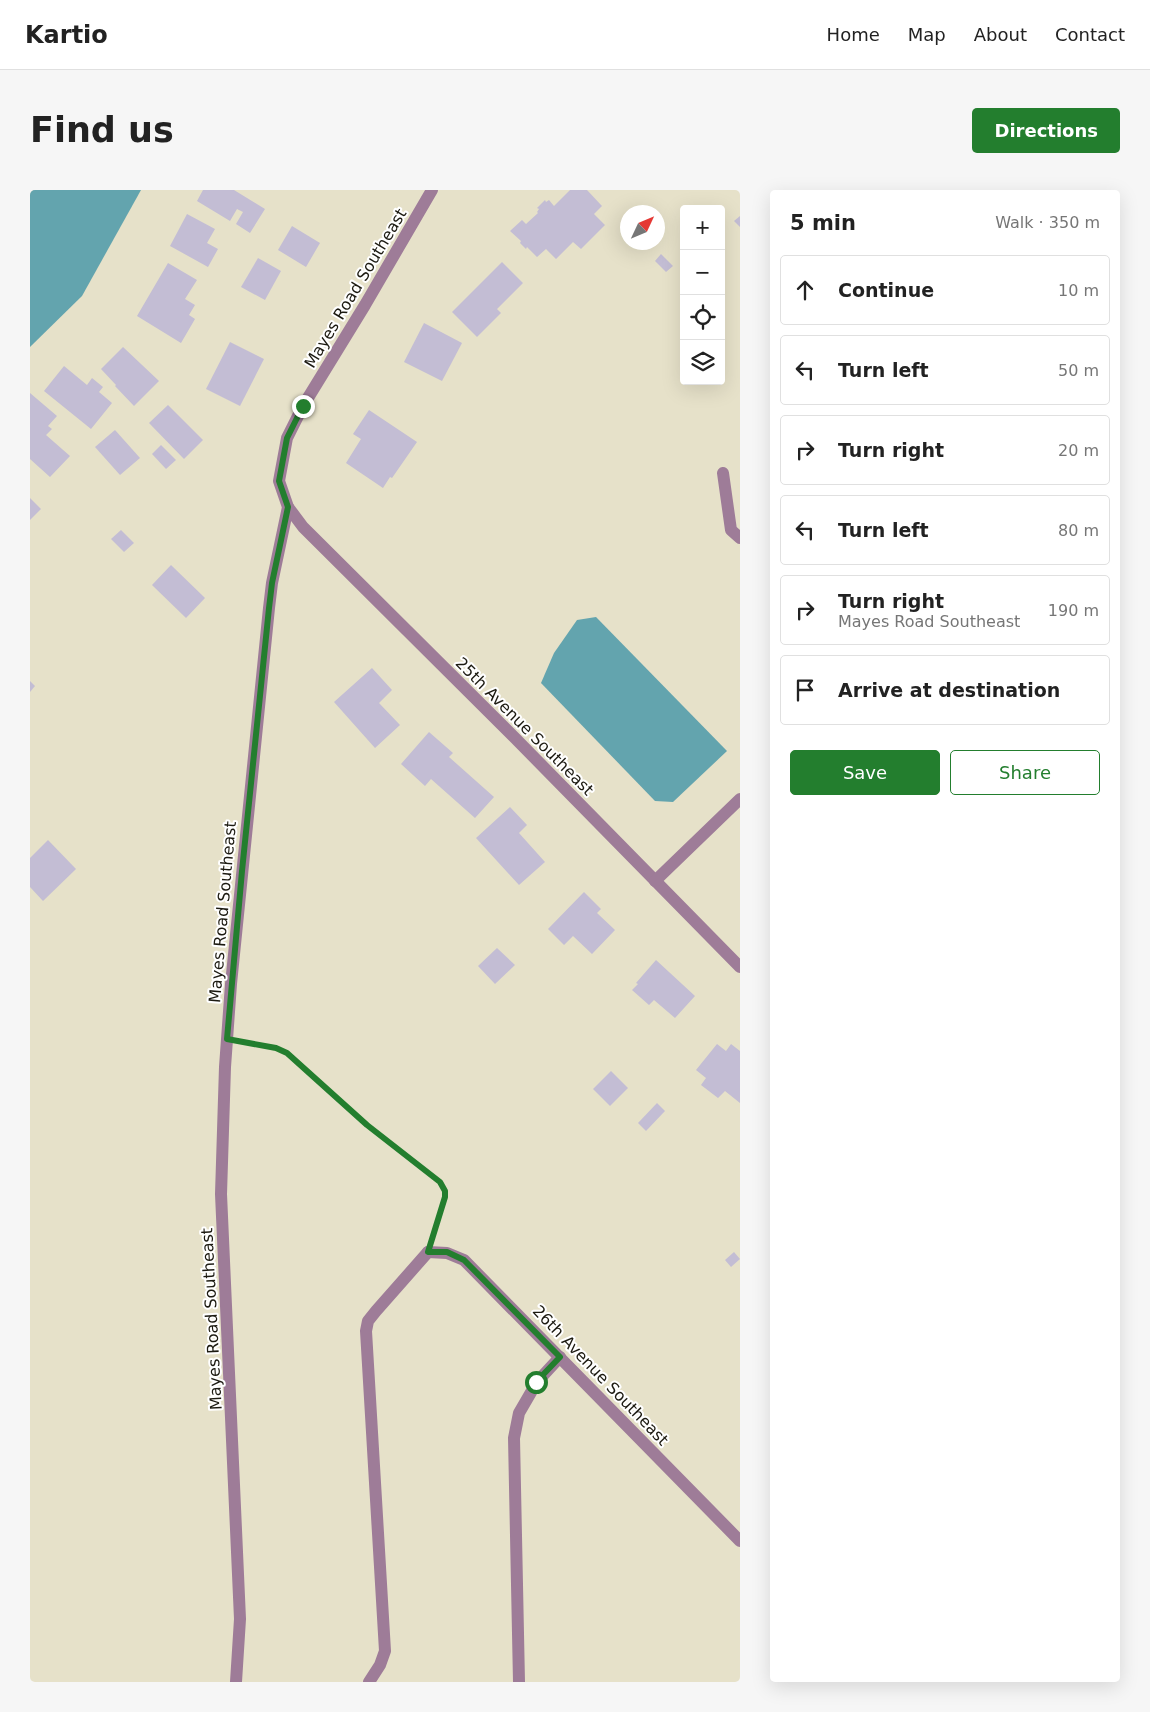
<!DOCTYPE html>
<meta charset="utf-8">
<style>
:root{--surface:#fff;--page:#f6f6f6;--text:#222;--muted:#767676;--line:#e0e0e0;--accent:#237e2e}
body{margin:0;font-family:"DejaVu Sans",sans-serif;background:var(--page);color:var(--text)}
.controls{position:absolute;right:15px;top:15px;display:grid;overflow:hidden;border-radius:5px;box-shadow:0 5px 20px #0002}
.controls button{width:45px;height:45px;display:grid;place-items:center;padding:0;border:0;border-bottom:1px solid var(--line);background:var(--surface);color:var(--text);font:25px sans-serif}
.compass{position:absolute;left:590px;top:15px;width:45px;height:45px;border-radius:50%;background:var(--surface);box-shadow:0 5px 20px #0002;rotate:46deg}
.stop{position:absolute;width:15px;height:15px;margin:-11px;border:4px solid #237e2e;border-radius:50%;background:#fff}
.stop.end{background:#237e2e;border-color:#fff;box-shadow:0 1px 5px #0008}
.list{margin:0;padding:0;list-style:none}
h2{display:flex;justify-content:space-between;align-items:center;height:65px;margin:0;padding:0 20px;font-size:21px}
h2 small{font-size:16px;font-weight:400;color:var(--muted)}
.list li{display:grid;grid-template-columns:32px 1fr auto;gap:15px;align-items:center;box-sizing:border-box;height:70px;margin:0 10px 10px;padding:0 10px;border:1px solid var(--line);border-radius:5px}
.list b{display:block;font-size:19px;white-space:nowrap}
.list p{margin:0;font-size:16px;white-space:nowrap;color:var(--muted)}
.list em{font-size:16px;font-style:normal;color:var(--muted)}
.actions{display:flex;gap:10px;padding:15px 20px}
.actions a{flex:1;padding:11px 0;border:1px solid var(--accent);border-radius:5px;text-align:center;font-size:18px;color:var(--accent)}
.actions .main{background:var(--accent);color:#fff}
.icon{flex:none;width:28px;height:28px;fill:none;stroke:currentColor;stroke-width:2;stroke-linecap:round;stroke-linejoin:round}
.map{position:relative;flex:none;width:710px;height:1492px;overflow:hidden;border-radius:5px}
header{display:flex;align-items:center;gap:30px;box-sizing:border-box;height:70px;padding:0 25px;background:var(--surface);border-bottom:1px solid var(--line)}
header strong{font-size:24px}
nav{display:flex;gap:28px;margin-inline-start:auto;font-size:18px}
.intro{display:flex;align-items:center;justify-content:space-between;box-sizing:border-box;height:120px;padding:0 30px}
h1{margin:0;font-size:35px}
.button{padding:12px 22px;border-radius:5px;background:var(--accent);color:#fff;font-size:18px;font-weight:700}
main{display:flex;gap:30px;padding:0 30px}
aside{flex:1;background:var(--surface);border-radius:5px;box-shadow:0 5px 20px #0002}
.map>svg:first-child{display:block}
.water{fill:#63a4ae}
.building{fill:#c3bdd4}
.lines{fill:none;stroke-linecap:round;stroke-linejoin:round}
.path{stroke:#8a8675;stroke-width:3;stroke-dasharray:1 4;stroke-linecap:butt}
.service{stroke:#9e7c98;stroke-width:12}
.minor{stroke:#9e7c98;stroke-width:12}
.route{stroke:#237e2e;stroke-width:6}
.labels{text-anchor:middle;stroke-width:4;stroke-linejoin:round;paint-order:stroke}
.street-label{font-size:16px;fill:#1c1a11;stroke:#fff}
</style>
<header>
<strong>Kartio</strong>
<nav><a>Home</a><a>Map</a><a>About</a><a>Contact</a></nav>
</header>
<div class="intro"><h1>Find us</h1><a class="button">Directions</a></div>
<main>
<div class="map">
<svg width="710" height="1492" viewBox="0 0 710 1492">
<rect width="100%" height="100%" fill="#e6e1c9"/>
<!-- water -->
<g class="water">
<polygon points="0,0 111,0 52,106 0,157"/>
<polygon points="566,427 697,561 643,612 625,611 511,493 524,463 547,430"/>
</g>
<!-- building -->
<g class="building">
<polygon points="173,0 204,0 235,19 220,43 206,34 213,22 207,19 200,31 167,11"/>
<polygon points="540,0 557,0 572,16 564,24 575,35 551,59 543,52 526,69 516,59 507,67 497,57 496,59 490,53 491,51 480,41 492,30 496,34 508,23 507,22 509,19 507,18 515,10 516,12 519,10 524,16"/>
<polygon points="157,24 185,39 177,53 188,59 178,77 140,56"/>
<polygon points="710,26 710,37 704,31"/>
<polygon points="262,36 290,53 276,77 248,60"/>
<polygon points="605,52 619,52 612,59"/>
<polygon points="631,64 643,76 636,82 625,71"/>
<polygon points="228,68 251,81 235,110 211,97"/>
<polygon points="472,72 493,93 467,119 471,123 447,147 422,122"/>
<polygon points="138,73 167,90 155,109 165,115 159,125 165,129 151,153 107,126"/>
<polygon points="394,133 432,153 412,191 374,172"/>
<polygon points="200,152 234,169 210,216 176,199"/>
<polygon points="93,157 129,191 104,216 85,196 86,195 71,179"/>
<polygon points="34,176 57,195 62,188 73,197 69,202 82,213 61,239 14,201"/>
<polygon points="0,203 27,226 18,236 22,239 16,245 40,266 20,287 0,269"/>
<polygon points="138,215 173,250 154,269 119,233"/>
<polygon points="339,220 387,252 362,288 360,287 353,298 316,273 331,249 323,244"/>
<polygon points="85,240 110,268 90,285 65,257"/>
<polygon points="131,255 146,270 136,279 122,264"/>
<polygon points="0,308 11,319 0,330"/>
<polygon points="91,340 104,353 94,362 81,349"/>
<polygon points="141,375 175,408 156,428 122,395"/>
<polygon points="342,478 362,500 349,513 370,535 345,558 304,512"/>
<polygon points="0,491 5,496 0,502"/>
<polygon points="399,542 423,563 419,567 464,607 445,628 401,589 395,596 371,574"/>
<polygon points="480,617 497,635 489,643 515,672 489,695 446,648"/>
<polygon points="18,650 46,679 13,711 0,697 0,668"/>
<polygon points="554,702 571,719 567,723 585,740 562,764 543,746 534,755 518,739"/>
<polygon points="467,758 485,775 465,794 448,776"/>
<polygon points="626,770 665,806 645,828 624,810 619,815 602,800 608,794 606,793"/>
<polygon points="687,854 696,861 701,854 710,861 710,913 695,901 688,908 671,895 676,888 666,880"/>
<polygon points="581,881 598,898 580,916 563,899"/>
<polygon points="627,913 635,921 616,941 608,933"/>
<polygon points="704,1062 710,1069 701,1077 695,1070"/>
</g>
<g class="lines">
<!-- path -->
<polyline class="path" points="214,852 246,858 257,863 337,935 410,992 415,1001 415,1007 403,1046"/>
<!-- service -->
<polyline class="service" points="339,1492 350,1475 355,1461 336,1141 338,1131 346,1121 398,1062"/>
<!-- minor -->
<g class="minor">
<polyline points="693,283 701,340 710,348"/>
<polyline points="258,317 273,337 485,548 710,777"/>
<polyline points="625,691 710,609"/>
<polyline points="398,1062 417,1063 434,1070 710,1351"/>
<polyline points="206,1492 210,1429 191,1004 195,877 201,794 239,418 242,393 258,317 249,291 257,248 273,216 335,115 402,0"/>
<polyline points="489,1492 484,1248 489,1223 507,1192 530,1167"/>
</g>
</g>
<g class="lines">
<!-- route -->
<polyline class="route" points="273,216 257,248 249,291 258,317 242,393 239,418 212,681 197,849 246,858 257,863 337,935 410,992 415,1001 415,1007 398,1062 417,1062 434,1070 530,1167 506,1192"/>
</g>
<g class="labels">
<!-- street labels -->
<g class="street-label">
<text transform="translate(325 98) rotate(-59)" y="6">Mayes Road Southeast</text>
<text transform="translate(495 536) rotate(45)" y="6">25th Avenue Southeast</text>
<text transform="translate(192 722) rotate(-85)" y="6">Mayes Road Southeast</text>
<text transform="translate(181 1129) rotate(-93)" y="6">Mayes Road Southeast</text>
<text transform="translate(571 1185) rotate(46)" y="6">26th Avenue Southeast</text>
</g>
</g>
</svg>
<div class="controls">
<button>+</button>
<button>−</button>
<button><svg class="icon" aria-label="locate" viewBox="0 0 24 24"><circle cx="12" cy="12" r="6"/><path d="M12 2v4M12 18v4M2 12h4M18 12h4"/></svg></button>
<button><svg class="icon" aria-label="layers" viewBox="0 0 24 24"><path d="M12 4l9 5-9 5-9-5zM3 14l9 5 9-5"/></svg></button>
</div>
<svg class="compass" viewBox="-18 -18 36 36"><path d="M0-13l5 13h-10z" fill="#e53935"/><path d="M0 13l5-13h-10z" fill="#767676"/></svg>
<div class="stop" style="left:506px;top:1192px"></div>
<div class="stop end" style="left:273px;top:216px"></div>
</div>
<aside>
<h2>5 min<small>Walk · 350 m</small></h2>
<ul class="list">
<li><svg class="icon" aria-label="ahead" viewBox="0 0 24 24"><path d="M12 20V5M6 11l6-6 6 6"/></svg><div><b>Continue</b></div><em>10 m</em></li>
<li><svg class="icon" aria-label="left" viewBox="0 0 24 24"><path d="M17 20v-9H6M10 6l-5 5 5 5"/></svg><div><b>Turn left</b></div><em>50 m</em></li>
<li><svg class="icon" aria-label="right" viewBox="0 0 24 24"><path d="M7 20v-9h11M14 6l5 5-5 5"/></svg><div><b>Turn right</b></div><em>20 m</em></li>
<li><svg class="icon" aria-label="left" viewBox="0 0 24 24"><path d="M17 20v-9H6M10 6l-5 5 5 5"/></svg><div><b>Turn left</b></div><em>80 m</em></li>
<li><svg class="icon" aria-label="right" viewBox="0 0 24 24"><path d="M7 20v-9h11M14 6l5 5-5 5"/></svg><div><b>Turn right</b><p>Mayes Road Southeast</p></div><em>190 m</em></li>
<li><svg class="icon" aria-label="arrive" viewBox="0 0 24 24"><path d="M6 21V4h12l-3 4 3 4H6"/></svg><div><b>Arrive at destination</b></div></li>
</ul>
<div class="actions"><a class="main">Save</a><a>Share</a></div>
</aside>
</main>
